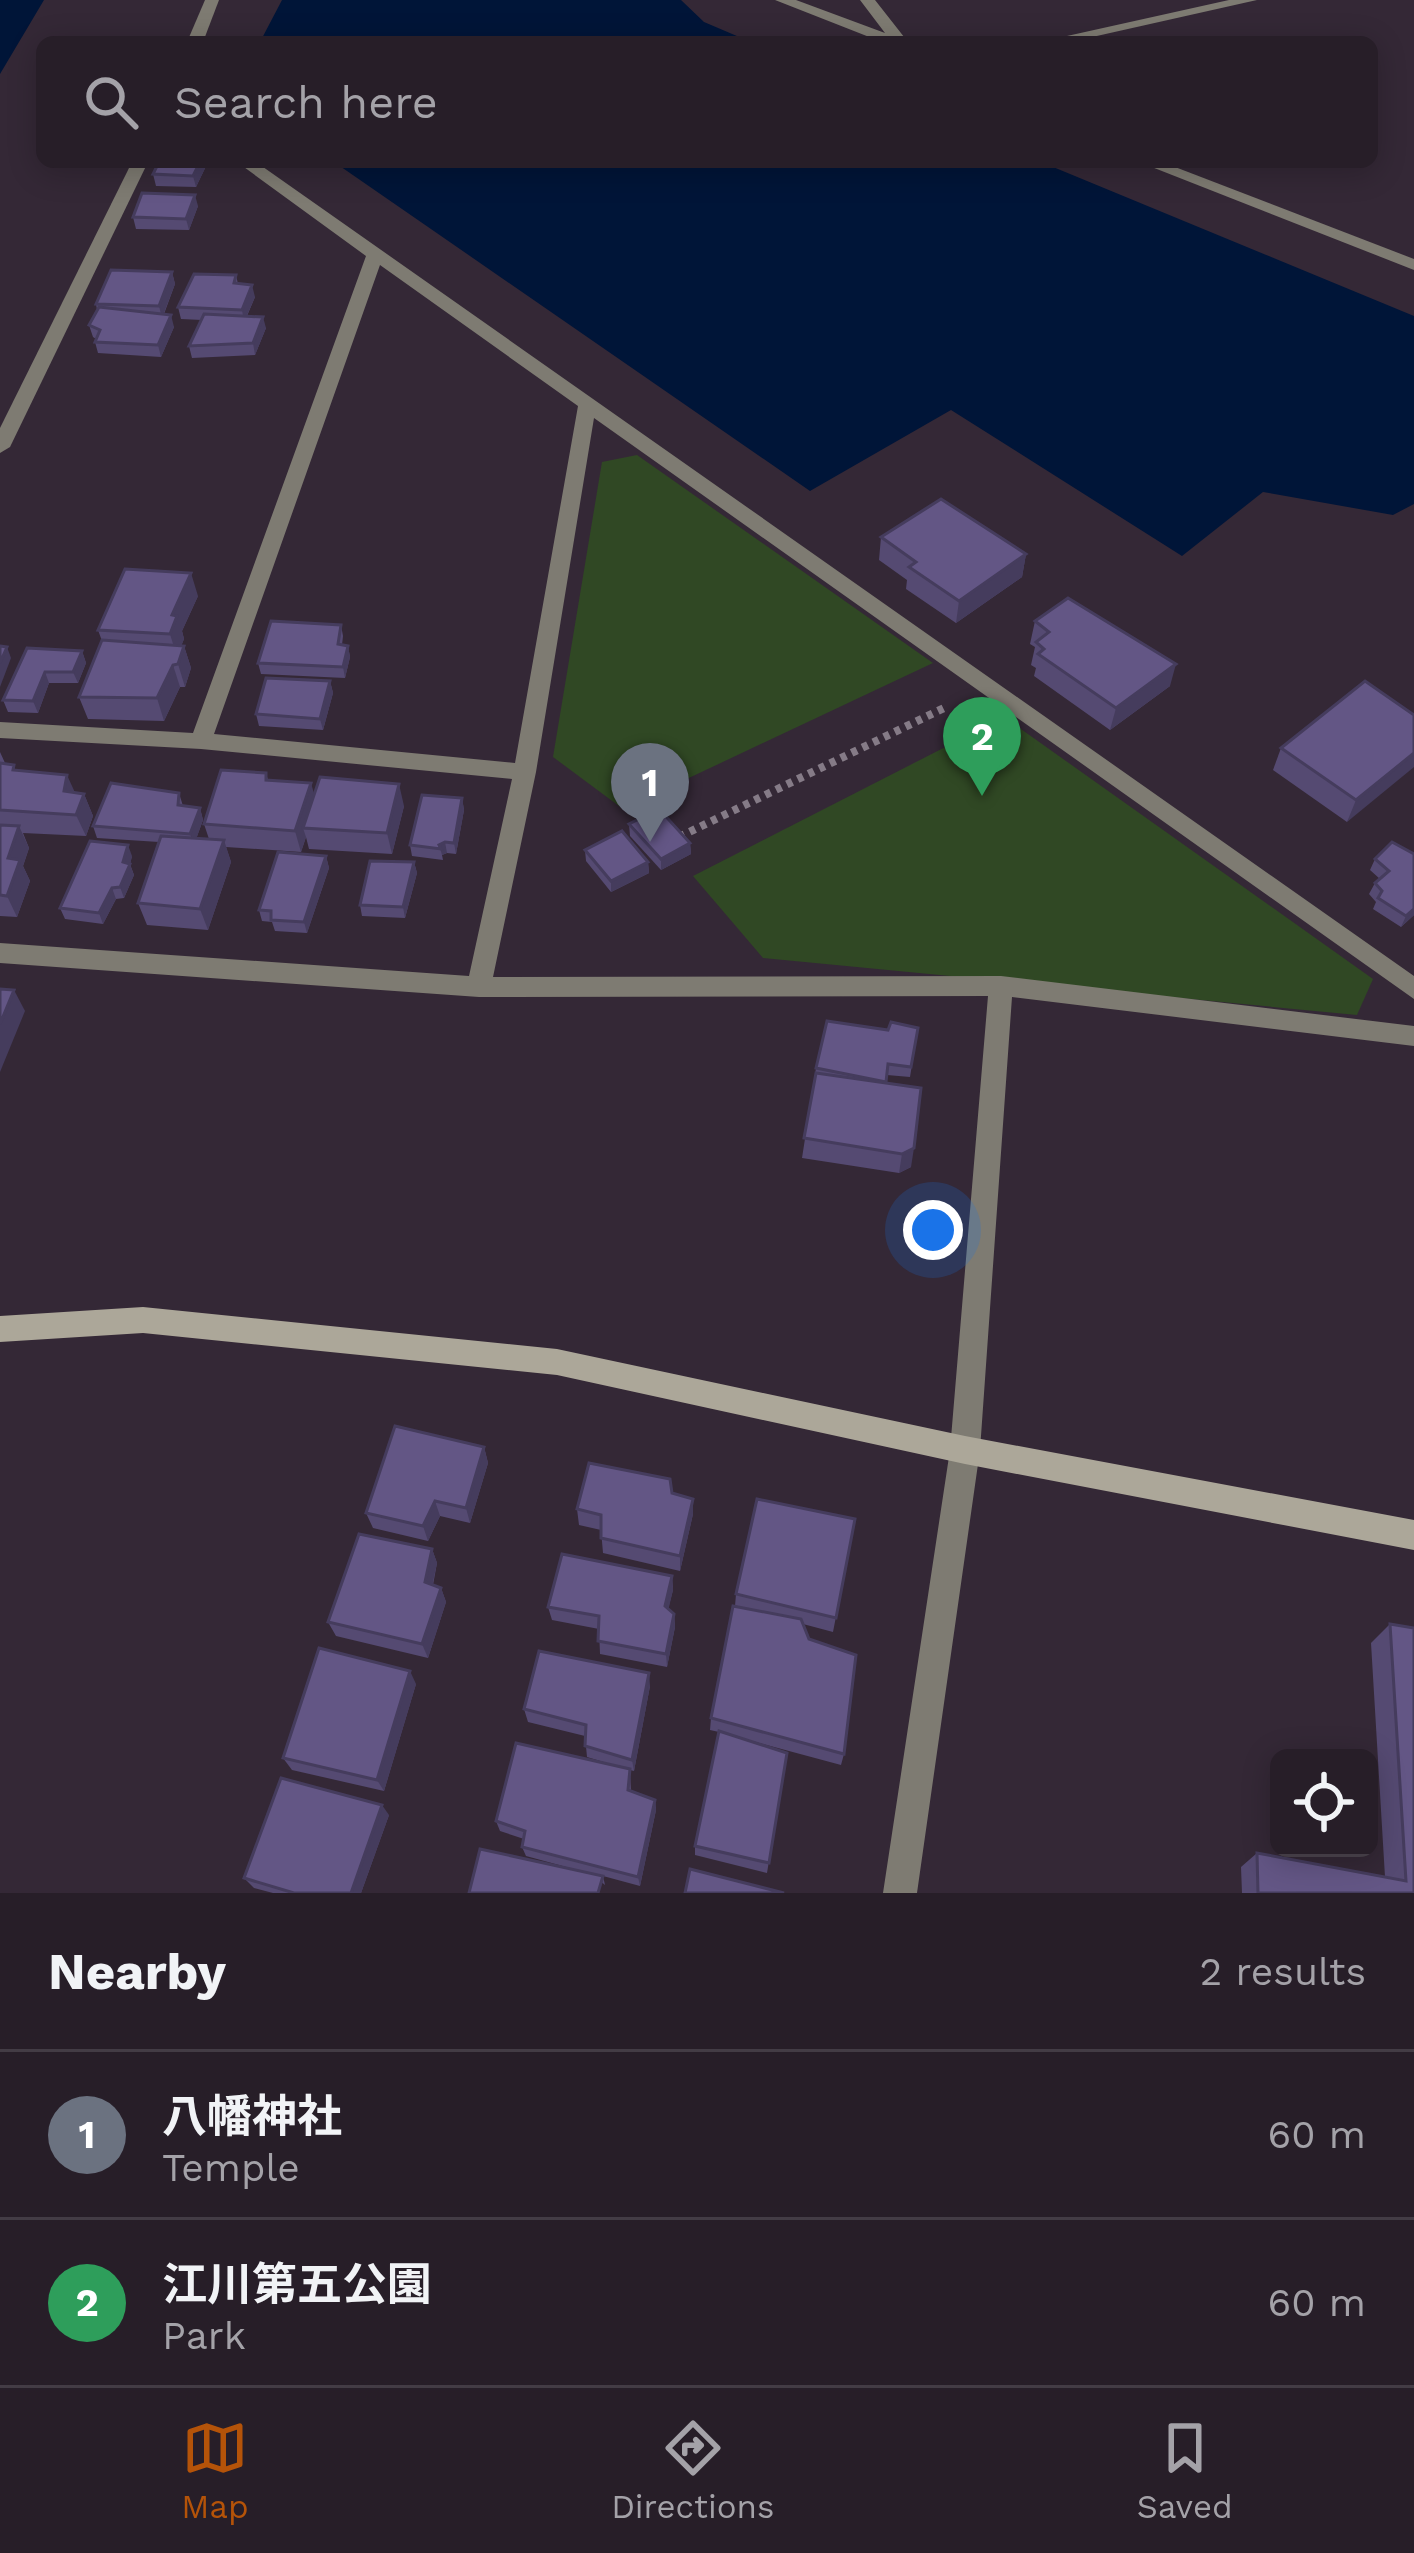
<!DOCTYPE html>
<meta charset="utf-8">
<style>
:root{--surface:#271e28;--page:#2f2730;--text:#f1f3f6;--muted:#a4a2a8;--line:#433c45;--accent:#b45309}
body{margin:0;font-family:"Work Sans","Noto Sans JP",sans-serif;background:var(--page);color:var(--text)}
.controls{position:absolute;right:36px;bottom:36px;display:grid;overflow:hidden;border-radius:18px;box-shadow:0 6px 30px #0003}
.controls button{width:108px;height:108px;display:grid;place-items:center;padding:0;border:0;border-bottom:3px solid var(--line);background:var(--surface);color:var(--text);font:60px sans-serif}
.you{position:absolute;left:933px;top:1230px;width:42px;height:42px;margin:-30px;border:9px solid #fff;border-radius:50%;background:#1a73e8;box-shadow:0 0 0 18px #1a73e833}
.badge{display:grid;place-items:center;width:78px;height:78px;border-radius:50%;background:var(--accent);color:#fff;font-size:39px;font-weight:700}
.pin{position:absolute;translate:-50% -99px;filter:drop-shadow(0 3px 6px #0008)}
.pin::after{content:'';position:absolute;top:63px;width:42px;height:36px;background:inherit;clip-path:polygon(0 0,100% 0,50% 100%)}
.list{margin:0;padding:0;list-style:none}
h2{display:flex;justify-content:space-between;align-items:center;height:156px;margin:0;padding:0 48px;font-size:51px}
h2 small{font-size:39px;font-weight:400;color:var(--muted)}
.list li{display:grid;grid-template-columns:78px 1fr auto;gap:36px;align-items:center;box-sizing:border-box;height:168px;padding:0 48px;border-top:3px solid var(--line)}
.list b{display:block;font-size:45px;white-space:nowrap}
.list p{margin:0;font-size:39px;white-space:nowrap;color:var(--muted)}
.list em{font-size:39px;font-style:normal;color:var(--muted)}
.icon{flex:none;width:66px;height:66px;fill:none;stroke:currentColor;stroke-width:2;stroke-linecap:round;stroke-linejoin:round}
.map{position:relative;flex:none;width:1414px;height:1893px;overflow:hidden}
.search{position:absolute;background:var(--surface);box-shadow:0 6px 30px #0003;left:36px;right:36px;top:36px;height:132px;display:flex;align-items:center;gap:30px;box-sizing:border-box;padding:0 42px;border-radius:18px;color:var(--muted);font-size:45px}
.sheet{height:492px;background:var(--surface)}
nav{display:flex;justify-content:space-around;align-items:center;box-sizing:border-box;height:168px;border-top:3px solid var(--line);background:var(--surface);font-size:33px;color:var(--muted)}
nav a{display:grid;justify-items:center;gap:6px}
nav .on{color:var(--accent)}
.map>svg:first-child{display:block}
.green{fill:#304824}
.water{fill:#001538}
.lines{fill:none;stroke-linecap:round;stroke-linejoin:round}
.path{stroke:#857b87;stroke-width:8;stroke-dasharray:6 6;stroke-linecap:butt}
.street{fill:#7e7b72;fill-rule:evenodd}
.secondary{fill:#aca799;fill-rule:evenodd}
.wall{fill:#554a72}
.shaded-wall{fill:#453c5d}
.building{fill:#635685;stroke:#453c5d;stroke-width:3}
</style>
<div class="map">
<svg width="1414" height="1893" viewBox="0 0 1414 1893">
<rect width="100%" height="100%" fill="#342836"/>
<!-- green -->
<g class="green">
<polygon points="637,455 933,663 623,809 553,757 602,462"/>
<polygon points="1004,717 1373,979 1357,1015 763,958 693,876"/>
</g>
<!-- water -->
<g class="water">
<polygon points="0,0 44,0 0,74"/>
<polygon points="282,0 681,0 704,22 751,42 260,42"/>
<polygon points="334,162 1041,162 1414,316 1414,504 1393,515 1263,492 1182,556 951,410 810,491"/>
</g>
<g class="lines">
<!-- path -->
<polyline class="path" points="679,837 946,707"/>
<!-- street -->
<g class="street">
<polygon points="205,0 219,0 203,42 187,42"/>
<polygon points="775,0 796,0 885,33 860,0 875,0 908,42 882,42"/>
<polygon points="1229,0 1257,0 1070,42 1040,42"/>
<polygon points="132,162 148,162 10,447 0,453 0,428"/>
<path d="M 237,162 L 256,162 L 1414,976 L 1414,999 L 594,418 L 536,772 L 493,977 L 1001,976 L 1414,1026 L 1414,1046 L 1012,997 L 980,1450 L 917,1893 L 883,1893 L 950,1450 L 988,996 L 479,997 L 0,963 L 0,943 L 469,976 L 512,779 L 201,749 L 0,738 L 0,722 L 193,733 L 366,256 ZM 380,265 L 578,406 L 515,763 L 214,734 Z"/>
<polygon points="1139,162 1162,162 1414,259 1414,270"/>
</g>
<!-- secondary -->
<polygon class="secondary" points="143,1307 557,1349 965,1436 1414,1520 1414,1550 965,1464 557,1375 143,1333 0,1342 0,1316"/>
</g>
<!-- wall -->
<g class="wall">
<polygon points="208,162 196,187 156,186 153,174"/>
<polygon points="198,206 189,230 136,229 133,217"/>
<polygon points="172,272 175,284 164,314 174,327 161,357 98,353 95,342 96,339 93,337 89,325 97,310 96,304"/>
<polygon points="236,275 238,284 255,297 247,316 266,328 255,355 192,358 189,346 202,320 181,319 178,307"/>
<polygon points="881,537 1026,554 1022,577 956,623 906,589 907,580 879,560"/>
<polygon points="198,596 182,631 184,639 181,646 184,646 191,668 185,687 180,687 164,721 88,719 79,697 102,641 98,630"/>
<polygon points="1035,621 1170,686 1110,730 1034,676 1036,668 1031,665 1035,647 1030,644"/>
<polygon points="341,625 343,636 342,645 348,646 350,657 345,678 261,674 258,663"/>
<polygon points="27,648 82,651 86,663 78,683 49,683 38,713 8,712 3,700"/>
<polygon points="330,681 333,693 323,730 259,726 256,714"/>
<polygon points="1414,715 1347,822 1273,770 1281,748"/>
<polygon points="0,752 5,763 17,770 75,793 84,794 93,816 86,836 23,833 29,848 23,866 30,881 17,917 0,916"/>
<polygon points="266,773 268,780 314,795 404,806 392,854 309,849 306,837 301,852 226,847 231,862 208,930 147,925 138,903 159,842 97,838 93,826 179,793 183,806 200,808 203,820 196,839 209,839 204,824"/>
<polygon points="462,798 464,810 456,854 447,853 442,855 443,860 412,856 410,845"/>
<polygon points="629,824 690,843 691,854 661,870 630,836"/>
<polygon points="585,850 648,862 649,873 611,892 586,861"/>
<polygon points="1414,854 1414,915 1401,927 1373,909 1376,902 1369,894 1375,883 1380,879 1370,870 1375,859"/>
<polygon points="132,856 130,864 134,875 124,898 116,899 103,924 65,919 60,908"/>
<polygon points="326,856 329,868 307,933 275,931 272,922 262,921 259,910"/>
<polygon points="414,862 417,873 405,918 362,916 360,905"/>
<polygon points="918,1028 910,1077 887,1075 886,1083 911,1167 899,1173 802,1158 816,1068 888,1030"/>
<polygon points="484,1447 488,1463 470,1523 440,1516 428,1541 373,1528 366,1513"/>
<polygon points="672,1493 693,1514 680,1571 603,1553 601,1530 579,1525 577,1509"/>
<polygon points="855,1519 833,1632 803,1624 844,1754 841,1765 741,1738 787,1753 767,1873 695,1855 695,1846 719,1732 710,1730 711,1718 735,1606 736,1594"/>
<polygon points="432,1549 437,1563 433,1585 441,1588 446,1602 428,1658 336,1636 328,1622"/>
<polygon points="672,1576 673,1590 668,1609 674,1614 675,1627 667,1667 600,1654 599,1629 552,1620 548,1607"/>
<polygon points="1390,1624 1414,1893 1242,1893 1241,1867 1257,1853 1385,1877 1371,1643"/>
<polygon points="416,1684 384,1791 292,1770 283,1758"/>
<polygon points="650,1686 634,1771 630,1770 631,1791 655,1800 656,1810 640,1886 603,1876 605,1885 592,1874 526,1856 522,1847 524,1839 500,1831 496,1821 617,1766 587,1757 585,1736 528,1722 524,1709"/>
<polygon points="389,1815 361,1893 273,1893 254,1888 244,1878"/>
</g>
<!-- shaded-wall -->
<g class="shaded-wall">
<polygon points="200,162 208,162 196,187 193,176"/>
<polygon points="195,195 198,206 189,230 186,219"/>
<polygon points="172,272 175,284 162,318 159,306"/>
<polygon points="252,285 255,297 244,322 242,310"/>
<polygon points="171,315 174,327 161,357 158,345"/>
<polygon points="263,317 266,328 255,355 253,343"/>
<polygon points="1026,554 1022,577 956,623 959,601"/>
<polygon points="191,573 198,596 182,631 184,639 177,657 170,634 172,615"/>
<polygon points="184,646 191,668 185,687 178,664"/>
<polygon points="348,646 350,657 345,678 343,667"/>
<polygon points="7,647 11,658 0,687 0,663"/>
<polygon points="82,651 86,663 78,683 73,672"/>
<polygon points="1176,664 1170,686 1110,730 1116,708"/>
<polygon points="173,665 180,687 164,721 157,698"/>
<polygon points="45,672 49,683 38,713 33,701"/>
<polygon points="330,681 333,693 323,730 320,719"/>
<polygon points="1414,753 1414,767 1347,822 1356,800"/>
<polygon points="67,775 77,797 64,791"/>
<polygon points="311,783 317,804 303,828 306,837 301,852 295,831"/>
<polygon points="399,784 404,806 392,854 387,833"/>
<polygon points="84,794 93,816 86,836 76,815"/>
<polygon points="462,798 464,810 456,854 454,843"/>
<polygon points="200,808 203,820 194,845 190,834"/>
<polygon points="19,826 29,848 23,866 30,881 17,917 7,896 8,858"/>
<polygon points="224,840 231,862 208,930 200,909"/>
<polygon points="445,842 447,853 442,855 439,845"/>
<polygon points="690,843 691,854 661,870 661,859"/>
<polygon points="128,845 132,856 130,865 134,875 124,898 120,887 123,862"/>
<polygon points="326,856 329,868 307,933 304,922"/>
<polygon points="414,862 417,873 405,918 403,907"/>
<polygon points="648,862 649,873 611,892 611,881"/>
<polygon points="112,888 116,899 103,924 99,913"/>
<polygon points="1414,909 1414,915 1401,927 1406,916"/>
<polygon points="14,990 25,1011 0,1072 0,1024"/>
<polygon points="914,1148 911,1167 899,1173 902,1154"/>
<polygon points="484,1447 488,1463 470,1523 466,1508"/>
<polygon points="693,1499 693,1514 680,1571 680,1556"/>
<polygon points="435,1501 440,1516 428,1541 423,1526"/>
<polygon points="432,1549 437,1563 430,1596 425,1582"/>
<polygon points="672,1576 673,1590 666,1620 665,1606"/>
<polygon points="441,1588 446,1602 428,1658 422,1644"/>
<polygon points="674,1614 675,1627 667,1667 666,1654"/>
<polygon points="410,1671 416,1684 384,1791 377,1780"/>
<polygon points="649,1673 650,1686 634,1771 632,1760"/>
<polygon points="655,1800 656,1810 640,1886 638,1877"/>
<polygon points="382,1805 389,1815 361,1893 351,1893"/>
</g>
<!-- building -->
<g class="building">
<polygon points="159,162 200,162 193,176 153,174"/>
<polygon points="142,193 195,195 186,219 133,217"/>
<polygon points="111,270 172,272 159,306 96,304"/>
<polygon points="194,274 236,275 234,283 252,285 242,310 178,307"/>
<polygon points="99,307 171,315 158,345 95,342 100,330 89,325"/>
<polygon points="204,314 263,317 253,343 189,346"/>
<polygon points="941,499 1026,554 959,601 909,567 916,562 881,537"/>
<polygon points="125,569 191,573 172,615 177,616 170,634 98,630"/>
<polygon points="1068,598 1176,664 1116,708 1038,654 1044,649 1036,642 1049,632 1035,621"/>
<polygon points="271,621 341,625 338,644 348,646 343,667 258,663"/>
<polygon points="102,640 184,646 178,664 173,665 157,698 79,697"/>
<polygon points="0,646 7,647 0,663"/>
<polygon points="27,648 82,651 73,672 45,672 33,701 3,700"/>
<polygon points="266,678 330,681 320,719 256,714"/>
<polygon points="1365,681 1414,715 1414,753 1356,800 1281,748"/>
<polygon points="0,763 14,765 13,770 67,775 64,791 84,794 76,815 0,810"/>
<polygon points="221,770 266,773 266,780 311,783 295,831 204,824"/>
<polygon points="320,777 399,784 387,833 303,828"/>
<polygon points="111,783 179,793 178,805 200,808 190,834 93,826"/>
<polygon points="422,795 462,798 454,843 445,842 439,845 441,849 410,845"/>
<polygon points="659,809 690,843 661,859 629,824"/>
<polygon points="0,825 19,826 8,858 20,860 7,896 0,895"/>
<polygon points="622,831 648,862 611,881 585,850"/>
<polygon points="161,836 224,840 200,909 138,903"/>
<polygon points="90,841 128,845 123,862 130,864 120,887 112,888 99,913 60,908"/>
<polygon points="1392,842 1414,854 1414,909 1406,916 1378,898 1382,891 1375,883 1389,871 1375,859"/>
<polygon points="278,852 326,856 304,922 271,920 271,911 259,910"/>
<polygon points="370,861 414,862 403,907 360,905"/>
<polygon points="0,989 14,990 0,1024"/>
<polygon points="827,1021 888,1030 891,1022 918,1028 911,1067 888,1064 886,1082 816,1068"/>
<polygon points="816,1073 921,1088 914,1148 902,1154 804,1138"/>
<polygon points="395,1426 484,1447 466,1508 435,1501 423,1526 366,1513"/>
<polygon points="589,1463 670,1479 672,1493 693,1499 680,1556 601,1538 601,1515 577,1509"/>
<polygon points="757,1499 855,1519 836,1618 736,1594"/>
<polygon points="359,1534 432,1549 425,1582 441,1588 422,1644 328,1622"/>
<polygon points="562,1554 672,1576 665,1606 674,1614 666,1654 598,1641 599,1616 548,1607"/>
<polygon points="733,1606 801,1619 809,1639 856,1655 844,1754 711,1718"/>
<polygon points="1390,1624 1414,1628 1414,1893 1258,1893 1257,1853 1406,1881"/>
<polygon points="319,1648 410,1671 377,1780 283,1758"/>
<polygon points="539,1651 649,1673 632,1760 585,1746 586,1725 524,1709"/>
<polygon points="719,1731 787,1753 769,1863 695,1846"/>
<polygon points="516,1743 630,1769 628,1790 655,1800 638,1877 522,1847 525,1831 496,1821"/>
<polygon points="281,1778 382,1805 351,1893 294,1893 244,1878"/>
<polygon points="480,1849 603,1876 598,1893 469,1893"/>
<polygon points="690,1869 784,1893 685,1893"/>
</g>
</svg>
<div class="controls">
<button><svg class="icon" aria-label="locate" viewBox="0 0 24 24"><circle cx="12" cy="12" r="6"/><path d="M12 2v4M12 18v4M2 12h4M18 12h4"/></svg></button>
</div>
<div class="you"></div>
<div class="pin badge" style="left:650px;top:842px;background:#6b7280">1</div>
<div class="pin badge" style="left:982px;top:796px;background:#2e9e5b">2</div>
<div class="search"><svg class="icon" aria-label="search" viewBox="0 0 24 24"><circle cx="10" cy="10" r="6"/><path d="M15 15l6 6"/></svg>Search here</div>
</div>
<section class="sheet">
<h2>Nearby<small>2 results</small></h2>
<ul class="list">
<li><span class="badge" style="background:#6b7280">1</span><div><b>八幡神社</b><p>Temple</p></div><em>60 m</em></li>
<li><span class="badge" style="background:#2e9e5b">2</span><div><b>江川第五公園</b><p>Park</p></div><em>60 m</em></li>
</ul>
</section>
<nav>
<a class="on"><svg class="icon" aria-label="map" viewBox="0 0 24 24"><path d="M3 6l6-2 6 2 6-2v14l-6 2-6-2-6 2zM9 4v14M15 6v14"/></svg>Map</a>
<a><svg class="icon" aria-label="directions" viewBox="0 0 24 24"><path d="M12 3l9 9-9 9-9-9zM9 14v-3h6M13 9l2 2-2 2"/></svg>Directions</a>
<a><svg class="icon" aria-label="saved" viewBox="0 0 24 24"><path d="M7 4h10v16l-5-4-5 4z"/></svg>Saved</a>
</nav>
